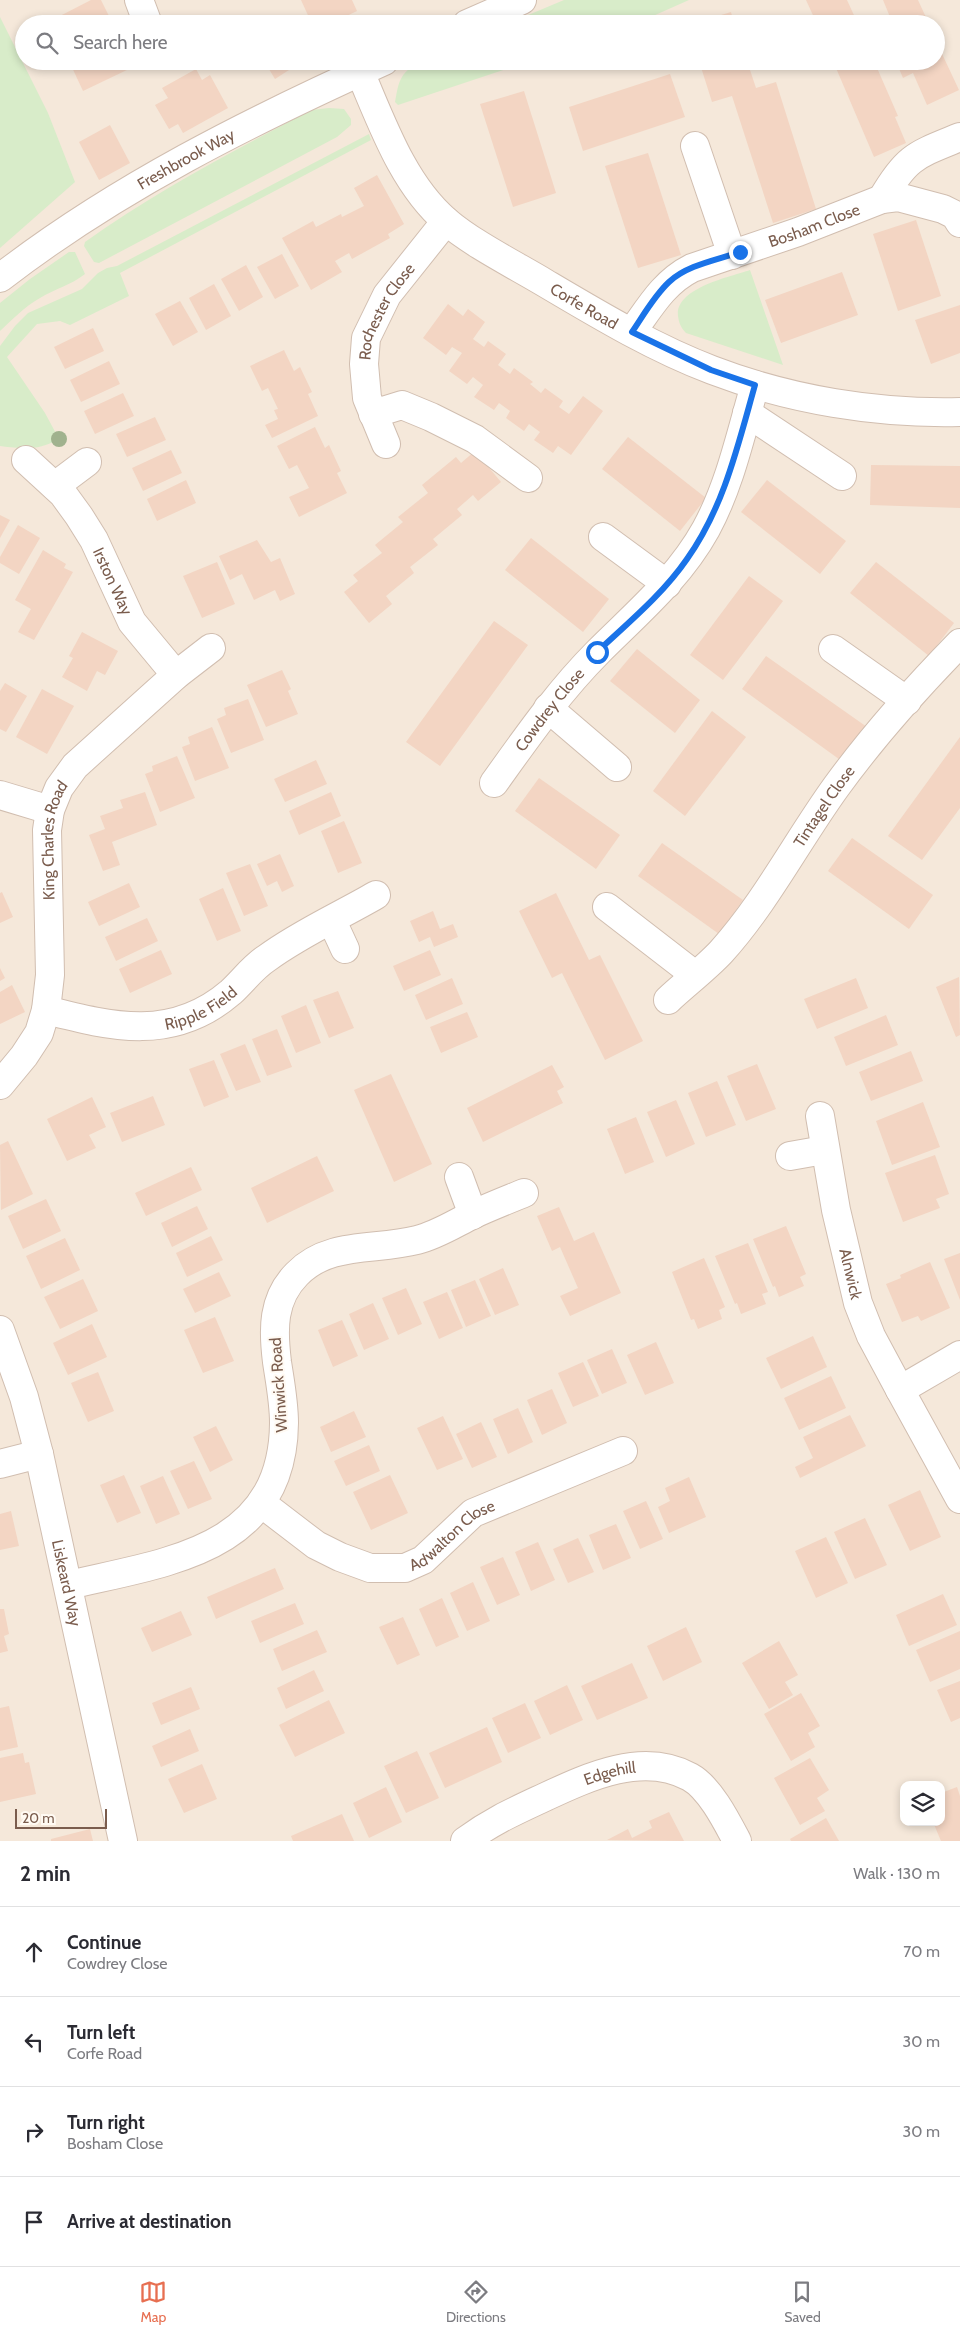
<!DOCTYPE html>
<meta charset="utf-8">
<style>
:root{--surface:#fff;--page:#f7f7f7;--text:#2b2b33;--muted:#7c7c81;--line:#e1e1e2;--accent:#e76f51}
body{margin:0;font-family:Cabin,sans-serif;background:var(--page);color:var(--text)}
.controls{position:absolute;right:15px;bottom:15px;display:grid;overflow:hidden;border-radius:10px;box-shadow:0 2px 8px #0003}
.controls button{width:45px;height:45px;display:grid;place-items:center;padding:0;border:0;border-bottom:1px solid var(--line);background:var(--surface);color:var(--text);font:25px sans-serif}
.scale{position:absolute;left:15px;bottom:12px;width:92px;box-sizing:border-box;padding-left:5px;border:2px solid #7a5c4d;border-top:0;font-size:14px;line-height:18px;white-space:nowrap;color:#7a5c4d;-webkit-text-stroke:4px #fffaf3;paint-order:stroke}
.stop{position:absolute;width:15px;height:15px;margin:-11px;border:4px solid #1a73e8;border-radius:50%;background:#fff}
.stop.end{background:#1a73e8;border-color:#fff;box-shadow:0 1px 5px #0008}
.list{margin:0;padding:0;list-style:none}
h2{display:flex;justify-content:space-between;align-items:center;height:65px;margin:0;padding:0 20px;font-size:21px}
h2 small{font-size:16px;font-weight:400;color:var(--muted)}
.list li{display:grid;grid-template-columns:32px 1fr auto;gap:15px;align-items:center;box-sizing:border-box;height:90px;padding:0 20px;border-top:1px solid var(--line)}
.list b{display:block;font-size:19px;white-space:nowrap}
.list p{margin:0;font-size:16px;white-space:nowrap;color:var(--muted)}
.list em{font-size:16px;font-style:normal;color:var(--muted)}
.icon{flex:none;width:28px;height:28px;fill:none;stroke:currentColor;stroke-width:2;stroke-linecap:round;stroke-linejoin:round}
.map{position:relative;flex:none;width:960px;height:1841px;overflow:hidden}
.search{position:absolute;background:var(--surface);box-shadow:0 2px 8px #0003;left:15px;right:15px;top:15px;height:55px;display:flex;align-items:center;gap:12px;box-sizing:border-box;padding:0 18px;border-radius:28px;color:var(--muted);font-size:19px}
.sheet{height:425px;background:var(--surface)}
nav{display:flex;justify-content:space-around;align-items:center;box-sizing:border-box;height:70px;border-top:1px solid var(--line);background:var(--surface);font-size:14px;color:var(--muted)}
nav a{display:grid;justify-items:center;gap:2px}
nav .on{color:var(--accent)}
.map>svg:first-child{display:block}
.residential{fill:#f5e8da;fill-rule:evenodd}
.green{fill:#d8ecc9}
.building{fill:#f3d5c3}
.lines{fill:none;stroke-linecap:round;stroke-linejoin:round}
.minor-casing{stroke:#d1beb0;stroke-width:30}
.minor{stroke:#fff;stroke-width:28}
.tree{fill:#a0b28e}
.route{stroke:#1a73e8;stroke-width:6}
.labels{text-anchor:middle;stroke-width:4;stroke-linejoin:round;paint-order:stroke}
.street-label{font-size:16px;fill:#7a5c4d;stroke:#fffaf3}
</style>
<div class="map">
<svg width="960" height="1841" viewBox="0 0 960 1841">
<rect width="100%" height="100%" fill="#fdf6ec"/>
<!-- residential -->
<path class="residential" d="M 0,0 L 960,0 L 960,1841 L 0,1841 ZM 24,24 L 936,24 L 936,61 L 24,61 ZM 904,1785 L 941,1785 L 941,1822 L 904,1822 Z"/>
<!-- green -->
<g class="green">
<polygon points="564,0 689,0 635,24 507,24"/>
<polygon points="0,17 48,113 75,182 0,248"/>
<path d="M 422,61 L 530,61 L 398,105 L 395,102 C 399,78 401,72 422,61 Z"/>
<path d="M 329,108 L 344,109 L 351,119 L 351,125 L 337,137 L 99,263 L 94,262 L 84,246 L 85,242 C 156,191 234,151 311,110 Z"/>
<path d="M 369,134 L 371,140 L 120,273 L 129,296 L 70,325 L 60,321 L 37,324 L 7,357 L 45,413 L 59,439 C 37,451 25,449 0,446 L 0,346 L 15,326 L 28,313 L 82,289 L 98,273 L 107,268 L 117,266 Z"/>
<path d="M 69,252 L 75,252 L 85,274 C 71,285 55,289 40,298 C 24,307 13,319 0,331 L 0,303 L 30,279 Z"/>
<path d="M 750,270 L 783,365 L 686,333 C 681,328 679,323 678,316 C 675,288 730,277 750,270 Z"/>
</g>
<!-- building -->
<g class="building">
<polygon points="91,0 101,0 113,24 57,24 54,19"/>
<polygon points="301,0 352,0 357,11 330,24 312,24"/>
<polygon points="806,0 847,0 858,24 817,24"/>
<polygon points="883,0 918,0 929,24 881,24 880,22 890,17"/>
<polygon points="731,12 734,24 695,24 695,23"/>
<polygon points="936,41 959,90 927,105 913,73 903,78 897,64 903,61 936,61"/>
<polygon points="69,61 125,61 129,69 83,91"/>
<polygon points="264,61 303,61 275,79"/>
<polygon points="699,61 747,61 756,88 776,82 816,209 773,223 732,96 712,102"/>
<polygon points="833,61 874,61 898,116 895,117 906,143 874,157"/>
<polygon points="196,69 202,80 210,75 228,108 183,133 178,124 169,129 155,105 168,98 162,88"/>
<polygon points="670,74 685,117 583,151 569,107"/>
<polygon points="524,91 556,193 513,207 480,104"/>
<polygon points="110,125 130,163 99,180 79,142"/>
<polygon points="648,153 681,255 638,268 605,166"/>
<polygon points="377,175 404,224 388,234 390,238 352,259 349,253 335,261 342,272 311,290 282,238 313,221 316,227 341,214 342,217 364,206 354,188"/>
<polygon points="916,220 941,296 898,311 873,234"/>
<polygon points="282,254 299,286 275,299 257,267"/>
<polygon points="246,265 263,297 239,311 221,279"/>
<polygon points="842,272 858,315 781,343 765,300"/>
<polygon points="214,284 231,316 206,330 189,298"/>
<polygon points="180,301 198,332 173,346 155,314"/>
<polygon points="448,304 463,316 468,309 485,322 473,339 484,347 488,341 506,354 498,365 510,374 514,368 533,382 530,384 541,393 545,388 563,401 559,407 569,414 583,396 603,411 571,455 558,446 553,453 534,440 540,432 529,424 524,431 506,418 510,411 499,403 494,410 474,397 483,385 473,377 467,384 449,371 462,353 452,347 446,355 423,338"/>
<polygon points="960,305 960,353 931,364 915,320"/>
<polygon points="93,328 104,351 65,369 54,347"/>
<polygon points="284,350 294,371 300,367 312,392 308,394 318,416 272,438 265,425 278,419 274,410 278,409 268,388 262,391 250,366"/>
<polygon points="109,361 120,384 81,402 70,380"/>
<polygon points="123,393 134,416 95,434 84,411"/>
<polygon points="155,417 166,440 127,457 116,434"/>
<polygon points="315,427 325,448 329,445 341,471 337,473 347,493 299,517 289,497 309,488 297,465 289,469 277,446"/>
<polygon points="628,437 706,498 680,531 602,469"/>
<polygon points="171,450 182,473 143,491 132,468"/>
<polygon points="475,451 501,482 478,501 473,495 457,509 462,515 433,539 438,545 410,567 414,573 386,596 392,604 369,623 344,592 358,581 353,575 382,553 375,545 403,522 398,517 428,493 422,485 456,457 461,463"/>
<polygon points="871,465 960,466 960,508 870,505"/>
<polygon points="186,480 196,503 157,521 147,499"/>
<polygon points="767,480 846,541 820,574 741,512"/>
<polygon points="0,515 10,520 0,538"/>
<polygon points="18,525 40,538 19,574 0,563 0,557"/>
<polygon points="531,538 609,599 583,632 505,570"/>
<polygon points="257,540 271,562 280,558 295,594 280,601 275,590 254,600 242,574 230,580 219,556"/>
<polygon points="43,550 66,564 64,568 73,572 34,640 18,632 31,609 15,600"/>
<polygon points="217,562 235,604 202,618 183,576"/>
<polygon points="876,562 954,623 929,656 850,593"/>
<polygon points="749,576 783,601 723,680 690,655"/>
<polygon points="494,621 528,645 440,766 406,742"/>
<polygon points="82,632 118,651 105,675 97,671 87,691 62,677 73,658 69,656"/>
<polygon points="637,649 700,700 675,733 610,681"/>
<polygon points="766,656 867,727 843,762 742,689"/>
<polygon points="282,670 291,689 288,691 298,714 266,727 247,685"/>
<polygon points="5,683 27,696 6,732 0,729 0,691"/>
<polygon points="42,689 74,706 47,754 16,737"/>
<polygon points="248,699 264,740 231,753 217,719 226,715 224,708"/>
<polygon points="712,711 746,737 685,816 653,791"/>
<polygon points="212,727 229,768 195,781 182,747 190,744 188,737"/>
<polygon points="960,737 960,808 922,860 888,836"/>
<polygon points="177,756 195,798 160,812 145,774 153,771 152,766"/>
<polygon points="316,760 327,784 285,802 274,779"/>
<polygon points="539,778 620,835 596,869 515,811"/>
<polygon points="145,792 157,825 112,842 120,865 103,871 89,835 105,829 100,816 123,808 120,800"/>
<polygon points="331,792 341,816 299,835 289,811"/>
<polygon points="344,821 362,863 338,873 321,831"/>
<polygon points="852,838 933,895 909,929 828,871"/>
<polygon points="662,843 743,900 719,934 638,876"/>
<polygon points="280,854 294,886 282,892 277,881 267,886 257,864"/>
<polygon points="250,864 268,906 244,916 226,873"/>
<polygon points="129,883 140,907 99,926 88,902"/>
<polygon points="223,888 241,931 217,941 199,899"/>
<polygon points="2,892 13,917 0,923 0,893"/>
<polygon points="556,893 589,960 600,955 643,1041 605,1060 562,973 552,978 519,911"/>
<polygon points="433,911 440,929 453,924 458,937 434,947 430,937 419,942 410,921"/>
<polygon points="147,918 158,941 116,961 105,937"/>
<polygon points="161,950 172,974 130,993 119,969"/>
<polygon points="430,950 441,975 404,991 393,966"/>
<polygon points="0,968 5,978 0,981"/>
<polygon points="959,977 960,1035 956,1037 936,987"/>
<polygon points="452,978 463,1004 426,1020 415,995"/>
<polygon points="856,978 868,1008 817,1029 804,999"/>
<polygon points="12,985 25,1012 0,1024 0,992"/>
<polygon points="338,991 354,1028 329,1038 313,1000"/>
<polygon points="306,1005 321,1043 296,1053 281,1016"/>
<polygon points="467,1012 478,1037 441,1053 430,1027"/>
<polygon points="886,1015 898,1045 846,1066 834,1037"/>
<polygon points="277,1029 292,1067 267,1076 252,1039"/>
<polygon points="245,1044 261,1082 236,1091 220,1054"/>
<polygon points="911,1051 923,1081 871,1101 859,1072"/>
<polygon points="214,1060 229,1097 204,1107 189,1069"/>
<polygon points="757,1064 776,1109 746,1121 727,1076"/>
<polygon points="552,1065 564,1087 557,1091 563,1103 483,1142 467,1108"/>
<polygon points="391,1074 432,1164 394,1182 354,1090"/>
<polygon points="717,1081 736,1125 706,1137 688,1093"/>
<polygon points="153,1096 165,1125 122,1142 110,1113"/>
<polygon points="92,1097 106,1127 89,1135 96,1148 67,1161 47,1119"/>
<polygon points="676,1100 695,1144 666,1157 647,1112"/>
<polygon points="923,1102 940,1147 892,1165 876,1121"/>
<polygon points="636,1117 654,1162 625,1174 607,1129"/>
<polygon points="8,1141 33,1194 1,1210 0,1145"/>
<polygon points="935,1155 949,1194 936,1199 940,1208 903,1222 885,1173"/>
<polygon points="317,1156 334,1191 267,1223 251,1188"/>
<polygon points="191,1167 202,1190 146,1216 135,1193"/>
<polygon points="46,1199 61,1231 23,1249 8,1216"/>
<polygon points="197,1206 208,1229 172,1247 161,1223"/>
<polygon points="559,1207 574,1241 594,1232 621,1293 570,1316 560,1296 578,1288 560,1247 552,1251 537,1216"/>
<polygon points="786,1226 806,1274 800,1277 804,1286 779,1297 775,1286 773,1287 753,1239"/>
<polygon points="211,1236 223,1260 187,1277 176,1253"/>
<polygon points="65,1238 80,1270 41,1289 26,1256"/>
<polygon points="748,1243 768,1292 762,1294 766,1304 741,1314 737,1303 735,1304 715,1256"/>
<polygon points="960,1253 960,1300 944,1259"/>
<polygon points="704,1258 725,1307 719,1310 722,1319 698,1329 694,1319 691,1320 672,1272"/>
<polygon points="930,1262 950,1308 921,1321 918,1316 902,1322 886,1284 901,1278 900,1275"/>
<polygon points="503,1268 519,1305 495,1315 479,1279"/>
<polygon points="219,1272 231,1296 195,1313 183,1289"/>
<polygon points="83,1279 98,1311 60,1329 44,1297"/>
<polygon points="475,1280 491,1316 466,1327 451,1290"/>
<polygon points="406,1288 422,1324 398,1335 382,1298"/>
<polygon points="447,1292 463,1328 439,1339 423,1302"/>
<polygon points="373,1303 389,1339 364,1350 349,1314"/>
<polygon points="215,1317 234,1361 203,1373 184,1330"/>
<polygon points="342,1320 358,1356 333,1367 318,1330"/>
<polygon points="92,1324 107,1357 68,1375 53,1343"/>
<polygon points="813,1336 827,1367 781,1389 766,1358"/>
<polygon points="656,1342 674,1383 645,1395 627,1355"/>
<polygon points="612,1349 627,1383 602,1394 587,1360"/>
<polygon points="583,1362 599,1396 573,1407 558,1373"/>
<polygon points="98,1372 114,1411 88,1422 71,1383"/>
<polygon points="831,1376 846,1408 799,1430 784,1398"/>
<polygon points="552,1389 567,1423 542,1435 527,1400"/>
<polygon points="518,1408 533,1442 508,1454 493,1419"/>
<polygon points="354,1411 366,1437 331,1452 320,1427"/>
<polygon points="850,1415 866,1446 800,1478 795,1467 813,1458 803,1437"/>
<polygon points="443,1416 463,1459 437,1470 417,1428"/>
<polygon points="481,1422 497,1457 472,1468 456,1434"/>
<polygon points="216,1426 233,1460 210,1472 193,1437"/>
<polygon points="369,1445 380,1471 346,1486 334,1461"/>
<polygon points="194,1461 212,1499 188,1509 170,1471"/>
<polygon points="124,1475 141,1513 117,1523 100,1485"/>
<polygon points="390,1475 408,1513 371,1530 353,1492"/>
<polygon points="163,1476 180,1514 156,1524 140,1486"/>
<polygon points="689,1477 706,1517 669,1533 658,1507 670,1501 665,1488"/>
<polygon points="920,1490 941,1537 910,1551 888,1505"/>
<polygon points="646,1501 663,1539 640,1549 623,1511"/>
<polygon points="11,1511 19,1546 0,1550 0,1514"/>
<polygon points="865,1518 887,1565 855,1579 834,1532"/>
<polygon points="616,1524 631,1558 603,1570 589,1535"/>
<polygon points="826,1537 848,1583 816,1598 795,1551"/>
<polygon points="578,1538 594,1572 568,1583 553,1549"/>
<polygon points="538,1542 555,1580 531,1591 515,1552"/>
<polygon points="503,1557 520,1595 497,1605 480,1567"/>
<polygon points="275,1568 284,1589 216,1619 207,1597"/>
<polygon points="473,1582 490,1621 467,1631 450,1593"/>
<polygon points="943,1594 957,1625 909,1646 896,1615"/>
<polygon points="442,1598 459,1637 436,1647 419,1609"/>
<polygon points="295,1603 304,1624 260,1643 251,1621"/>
<polygon points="0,1609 4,1609 9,1634 4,1636 8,1651 0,1653"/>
<polygon points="181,1611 192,1635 152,1652 141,1628"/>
<polygon points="403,1617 420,1655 397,1665 379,1627"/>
<polygon points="686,1627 702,1662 663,1681 647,1646"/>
<polygon points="317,1630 327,1652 282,1671 273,1649"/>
<polygon points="960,1631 960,1669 930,1682 916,1650"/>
<polygon points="779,1641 798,1675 785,1682 793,1695 769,1709 742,1663"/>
<polygon points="632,1663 648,1698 597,1720 581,1686"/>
<polygon points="314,1670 324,1691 286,1709 277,1688"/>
<polygon points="960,1681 960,1718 951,1722 937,1690"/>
<polygon points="567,1685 583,1720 550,1735 534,1701"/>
<polygon points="191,1687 200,1709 161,1725 152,1703"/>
<polygon points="801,1693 820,1726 808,1733 815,1747 791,1761 764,1714"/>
<polygon points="329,1700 345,1733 295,1757 279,1725"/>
<polygon points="525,1703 541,1738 508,1753 492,1718"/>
<polygon points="9,1706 18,1747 0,1751 0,1708"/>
<polygon points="487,1727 502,1762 445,1788 429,1753"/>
<polygon points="190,1729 199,1751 161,1767 152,1746"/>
<polygon points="417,1751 439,1798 406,1813 384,1766"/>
<polygon points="23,1753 25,1763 29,1762 36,1794 0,1802 0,1758"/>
<polygon points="810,1758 829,1790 817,1798 825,1811 800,1825 774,1778"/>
<polygon points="202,1764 217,1799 184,1813 168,1779"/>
<polygon points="386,1787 402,1822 369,1838 353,1803"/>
<polygon points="957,1787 960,1796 960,1841 941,1841 933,1822 941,1822 941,1793"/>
<polygon points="669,1812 684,1841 607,1840 628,1829 632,1838 652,1828 649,1821"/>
<polygon points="342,1814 354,1841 293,1841 291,1836"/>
<polygon points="826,1818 839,1841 791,1841 790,1839"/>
<polygon points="90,1829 93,1841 51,1841 51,1839"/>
</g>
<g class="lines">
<defs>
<g id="minor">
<polyline points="139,0 148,24"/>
<polyline points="467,24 522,0"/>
<path id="s1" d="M 360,72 C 382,123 403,184 446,221 C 473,244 515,265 545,283 C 599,315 654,348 712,370 C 790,400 877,414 960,412"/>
<polyline points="695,146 732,255"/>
<path d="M 882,199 C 907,156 916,155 960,137"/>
<path id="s2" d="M 0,278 C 116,188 251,121 384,61"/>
<path id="s3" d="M 632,332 C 650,307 664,282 692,268 L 798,232 L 882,199 L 898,197 L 943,209 L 955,215 L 960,223"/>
<polyline points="747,413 842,476"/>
<polyline points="373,414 402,405 431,417 475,439 528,478"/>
<path id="s4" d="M 386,444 L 367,398 L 364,364 L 366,338 L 387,295 L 446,221"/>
<path id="s5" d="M 26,460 L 63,494 L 79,516 L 94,540 L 132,622 L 176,675"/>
<polyline points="55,486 87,462"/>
<polyline points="603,537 667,584"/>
<polyline points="833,649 907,701"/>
<polyline points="548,708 617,767"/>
<path id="s6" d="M 494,783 C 527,737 559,691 598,652 C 637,613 679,578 706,529 C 730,485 741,433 755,385"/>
<polyline points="0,795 50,810"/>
<polyline points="607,907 695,975"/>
<polyline points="332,921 345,949"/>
<path id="s7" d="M 668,1000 C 685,984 705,969 721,952 C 766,902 797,841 836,787 C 873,736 916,688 960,643"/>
<path id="s8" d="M 46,1010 C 113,1027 173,1042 231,992 C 243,981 253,967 267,958 C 301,933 340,916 376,895"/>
<path id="s9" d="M 0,1085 L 24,1056 L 39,1033 L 46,1010 L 50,975 L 47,830 L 50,810 L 59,788 L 75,766 L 176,675 L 211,648"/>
<path id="s10" d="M 820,1116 L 836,1210 L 858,1303 L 871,1336 L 900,1390 L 960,1499"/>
<polyline points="790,1156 824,1150"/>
<polyline points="459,1177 473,1215"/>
<path id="s11" d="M 0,1330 L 24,1397 L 39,1454 L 123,1841"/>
<polyline points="900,1390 960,1355"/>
<polyline points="0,1464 39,1454"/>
<path id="s12" d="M 261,1503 L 316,1545 L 340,1557 L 370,1568 L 405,1568 L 423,1560 L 473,1513 L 623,1451"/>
<path d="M 69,1585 C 166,1562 283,1551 284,1423 C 284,1402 280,1382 277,1362 C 273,1330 272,1299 297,1274 C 329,1241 375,1251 417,1240 C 437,1235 454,1224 472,1215 C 489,1207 507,1200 524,1193"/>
<path id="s13" d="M 465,1841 C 492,1821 515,1811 545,1797 C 588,1777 643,1751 690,1777 C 710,1788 727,1822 737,1841"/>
</g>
</defs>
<!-- minor casing -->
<use href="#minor" class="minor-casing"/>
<!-- minor -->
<use href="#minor" class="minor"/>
</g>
<!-- trees -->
<circle class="tree" cx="59" cy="439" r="8"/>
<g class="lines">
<!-- route -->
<path class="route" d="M 597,652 C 628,623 663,594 687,559 C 724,507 738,445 755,385 L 711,370 L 632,332 C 643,316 654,296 669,282 C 687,265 717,260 740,252"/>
</g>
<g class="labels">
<!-- street labels -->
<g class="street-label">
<text dy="6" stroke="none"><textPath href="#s2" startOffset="221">Freshbrook Way</textPath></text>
<text dy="6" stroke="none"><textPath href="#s3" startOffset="218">Bosham Close</textPath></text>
<text dy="6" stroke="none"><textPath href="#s1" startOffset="336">Corfe Road</textPath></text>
<text dy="6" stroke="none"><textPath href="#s4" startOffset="142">Rochester Close</textPath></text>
<text dy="6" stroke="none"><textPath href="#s5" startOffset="151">Irston Way</textPath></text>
<text dy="6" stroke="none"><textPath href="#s6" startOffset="92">Cowdrey Close</textPath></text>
<text dy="6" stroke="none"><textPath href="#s7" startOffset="250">Tintagel Close</textPath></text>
<text dy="6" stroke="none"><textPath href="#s9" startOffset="260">King Charles Road</textPath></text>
<text dy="6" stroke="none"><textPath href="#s8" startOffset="160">Ripple Field</textPath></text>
<text dy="6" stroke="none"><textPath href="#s10" startOffset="161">Alnwick</textPath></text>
<text transform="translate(278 1385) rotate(-94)" y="6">Winwick Road</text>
<text dy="6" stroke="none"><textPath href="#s12" startOffset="221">Adwalton Close</textPath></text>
<text dy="6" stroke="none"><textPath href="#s11" startOffset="262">Liskeard Way</textPath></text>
<text dy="6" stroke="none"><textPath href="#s13" startOffset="161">Edgehill</textPath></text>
</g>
</g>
</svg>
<div class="controls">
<button><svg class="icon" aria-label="layers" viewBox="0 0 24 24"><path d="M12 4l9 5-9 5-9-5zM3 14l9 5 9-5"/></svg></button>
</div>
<div class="scale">20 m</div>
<div class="stop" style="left:597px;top:652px"></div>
<div class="stop end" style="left:740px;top:252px"></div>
<div class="search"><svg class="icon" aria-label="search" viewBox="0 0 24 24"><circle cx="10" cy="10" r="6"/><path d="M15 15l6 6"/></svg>Search here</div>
</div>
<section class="sheet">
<h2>2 min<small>Walk · 130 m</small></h2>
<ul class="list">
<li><svg class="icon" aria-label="ahead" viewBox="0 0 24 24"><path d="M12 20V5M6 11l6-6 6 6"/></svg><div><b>Continue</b><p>Cowdrey Close</p></div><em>70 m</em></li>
<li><svg class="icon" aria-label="left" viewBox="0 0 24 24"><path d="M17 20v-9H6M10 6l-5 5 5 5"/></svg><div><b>Turn left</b><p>Corfe Road</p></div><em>30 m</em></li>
<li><svg class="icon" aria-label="right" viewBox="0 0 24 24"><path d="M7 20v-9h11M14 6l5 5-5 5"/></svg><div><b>Turn right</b><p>Bosham Close</p></div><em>30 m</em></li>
<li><svg class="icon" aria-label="arrive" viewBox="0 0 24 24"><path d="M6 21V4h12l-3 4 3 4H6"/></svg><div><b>Arrive at destination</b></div></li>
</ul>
</section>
<nav>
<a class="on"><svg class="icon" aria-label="map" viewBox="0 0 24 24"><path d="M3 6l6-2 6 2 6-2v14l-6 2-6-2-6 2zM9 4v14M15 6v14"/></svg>Map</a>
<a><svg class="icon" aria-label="directions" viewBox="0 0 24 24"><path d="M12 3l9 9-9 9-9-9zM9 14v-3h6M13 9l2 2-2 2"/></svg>Directions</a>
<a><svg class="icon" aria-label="saved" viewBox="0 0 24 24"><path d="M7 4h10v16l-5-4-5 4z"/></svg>Saved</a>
</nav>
